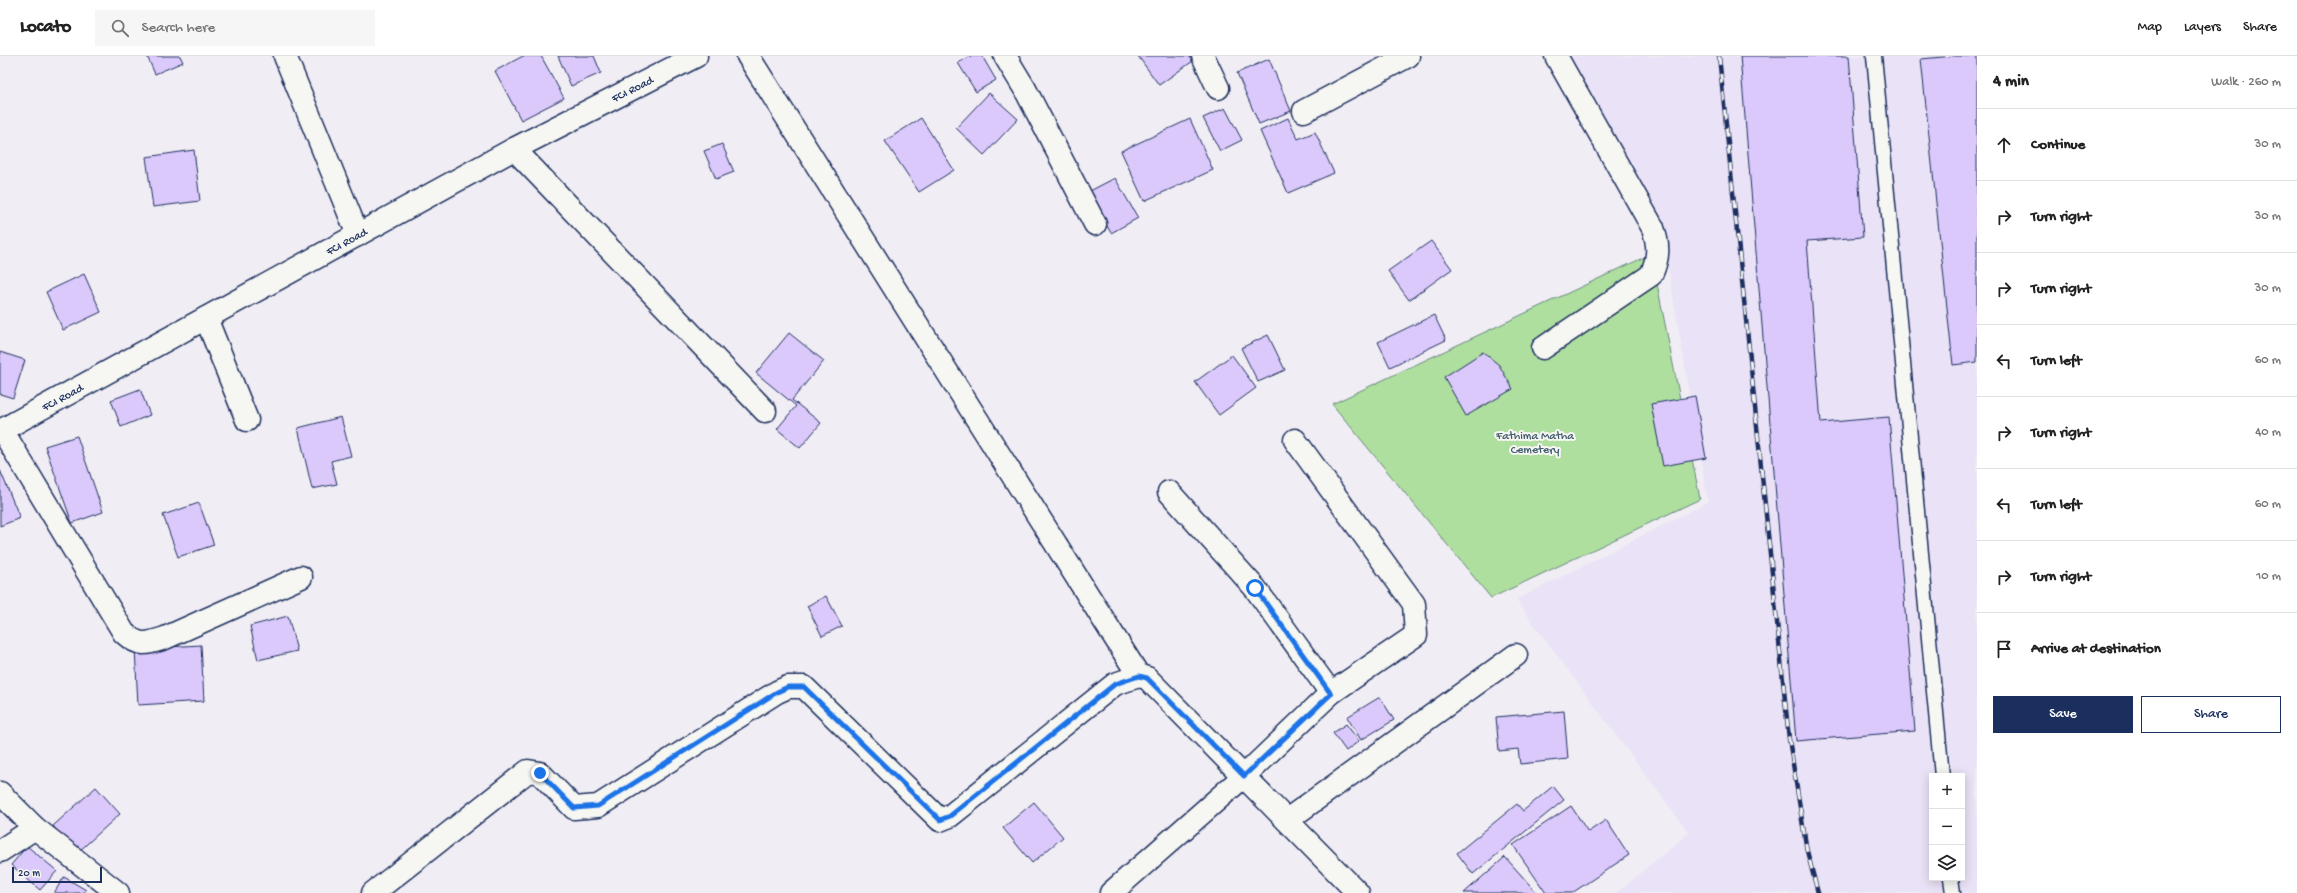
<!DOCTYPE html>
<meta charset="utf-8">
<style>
:root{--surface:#fff;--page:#f6f6f6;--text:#222;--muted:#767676;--line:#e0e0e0;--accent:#1b2f5e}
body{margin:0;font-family:"Gochi Hand",sans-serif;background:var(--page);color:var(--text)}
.controls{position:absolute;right:12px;bottom:12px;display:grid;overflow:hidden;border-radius:0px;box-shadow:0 2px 10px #0003}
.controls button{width:36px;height:36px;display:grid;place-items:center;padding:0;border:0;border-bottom:1px solid var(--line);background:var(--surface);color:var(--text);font:20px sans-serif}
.scale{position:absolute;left:12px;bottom:10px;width:90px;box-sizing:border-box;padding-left:4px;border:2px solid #1b2f5e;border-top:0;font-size:11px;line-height:14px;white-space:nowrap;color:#1b2f5e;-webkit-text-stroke:3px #f6f6f2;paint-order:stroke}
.stop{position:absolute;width:12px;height:12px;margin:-9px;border:3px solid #1a73e8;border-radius:50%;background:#fff}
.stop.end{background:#1a73e8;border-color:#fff;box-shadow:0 1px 4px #0008}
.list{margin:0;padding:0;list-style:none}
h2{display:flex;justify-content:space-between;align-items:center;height:52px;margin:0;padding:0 16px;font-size:17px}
h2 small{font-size:13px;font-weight:400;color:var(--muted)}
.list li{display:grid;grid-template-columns:26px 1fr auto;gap:12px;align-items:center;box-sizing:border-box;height:72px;padding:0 16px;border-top:1px solid var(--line)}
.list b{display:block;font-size:15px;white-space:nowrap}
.list em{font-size:13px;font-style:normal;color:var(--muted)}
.actions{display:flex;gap:8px;padding:12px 16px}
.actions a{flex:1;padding:9px 0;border:1px solid var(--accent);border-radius:0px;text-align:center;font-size:14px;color:var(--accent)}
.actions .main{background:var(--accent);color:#fff}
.icon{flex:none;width:22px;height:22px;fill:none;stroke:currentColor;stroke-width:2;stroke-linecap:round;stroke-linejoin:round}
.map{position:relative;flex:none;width:1977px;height:837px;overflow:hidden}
header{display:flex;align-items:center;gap:24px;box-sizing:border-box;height:56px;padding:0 20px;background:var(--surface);border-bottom:1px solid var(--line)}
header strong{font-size:19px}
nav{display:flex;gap:22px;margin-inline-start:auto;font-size:14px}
.search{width:280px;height:36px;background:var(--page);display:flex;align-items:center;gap:10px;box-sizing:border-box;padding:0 14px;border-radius:0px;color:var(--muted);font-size:15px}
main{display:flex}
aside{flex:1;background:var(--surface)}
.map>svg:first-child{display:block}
.built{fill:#eae2f6;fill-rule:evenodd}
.green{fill:#afdf9f;stroke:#65877e}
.building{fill:#dbc9fb;stroke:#1b2f5e}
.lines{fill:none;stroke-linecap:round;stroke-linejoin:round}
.service-casing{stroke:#1b2f5e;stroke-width:17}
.minor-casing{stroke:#1b2f5e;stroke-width:25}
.tertiary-casing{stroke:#1b2f5e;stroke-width:25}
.service{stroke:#f6f6f2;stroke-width:14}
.minor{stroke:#f6f6f2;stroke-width:22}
.tertiary{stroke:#f6f6f2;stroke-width:22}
.rail-casing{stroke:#1b2f5e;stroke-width:4.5}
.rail{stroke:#f6f6f2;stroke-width:3;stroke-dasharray:9;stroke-linecap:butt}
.route{stroke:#1a73e8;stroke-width:5}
.labels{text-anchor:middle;stroke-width:4;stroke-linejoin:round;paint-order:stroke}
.street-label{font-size:12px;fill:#1b2f5e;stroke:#f6f6f2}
.park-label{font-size:12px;fill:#405b6e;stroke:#f6f6f2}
</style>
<header>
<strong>Locato</strong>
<div class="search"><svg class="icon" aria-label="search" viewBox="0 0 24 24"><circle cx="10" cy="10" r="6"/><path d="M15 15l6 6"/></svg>Search here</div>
<nav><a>Map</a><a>Layers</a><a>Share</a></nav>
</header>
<main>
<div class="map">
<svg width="1977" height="837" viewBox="0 0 1977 837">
<rect width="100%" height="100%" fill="#f1edf4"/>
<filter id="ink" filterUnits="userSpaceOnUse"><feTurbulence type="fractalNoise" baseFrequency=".025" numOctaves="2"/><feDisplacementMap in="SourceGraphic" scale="8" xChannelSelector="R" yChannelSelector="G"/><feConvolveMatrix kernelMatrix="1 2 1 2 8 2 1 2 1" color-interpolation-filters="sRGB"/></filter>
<g filter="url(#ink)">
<!-- built -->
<path class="built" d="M 1562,0 L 1977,0 L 1977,837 L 1616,837 L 1689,777 L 1516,544 L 1708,446 L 1665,192 ZM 1932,720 L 1962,720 L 1962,822 L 1932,822 Z"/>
<!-- green -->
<polygon class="green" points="1651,198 1700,443 1491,542 1332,348"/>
<!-- building -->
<g class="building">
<polygon points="147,0 180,0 183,6 155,18"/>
<polygon points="523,0 541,0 564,42 521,64 495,15"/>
<polygon points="558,0 594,0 601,17 571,30"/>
<polygon points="971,0 982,0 996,24 976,36 958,7"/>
<polygon points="1138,0 1189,0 1193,5 1159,29"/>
<polygon points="1740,0 1849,0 1863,181 1807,185 1821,367 1889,361 1915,675 1796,685"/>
<polygon points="1954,0 1977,0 1977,306 1953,309 1921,3"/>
<polygon points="1269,3 1291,55 1259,68 1237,17"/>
<polygon points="989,37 1018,63 984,99 956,72"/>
<polygon points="1225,52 1242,84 1220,95 1203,62"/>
<polygon points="921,62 954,114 919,136 885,85"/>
<polygon points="1288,62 1298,83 1315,76 1334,117 1288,137 1260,75"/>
<polygon points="1190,63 1213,114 1144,145 1121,95"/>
<polygon points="722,88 734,116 716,123 704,95"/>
<polygon points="194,94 200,145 153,151 146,101"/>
<polygon points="1115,122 1138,162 1111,177 1088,136"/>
<polygon points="1431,185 1452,213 1409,244 1388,215"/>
<polygon points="84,218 101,256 63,274 46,236"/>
<polygon points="1434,259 1446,284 1390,311 1378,286"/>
<polygon points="789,277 824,305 792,344 821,367 800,392 777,373 796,350 756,317"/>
<polygon points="1268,279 1285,314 1258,326 1241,292"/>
<polygon points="0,296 25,304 13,342 0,338"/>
<polygon points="1483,296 1499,309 1513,333 1466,360 1444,321"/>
<polygon points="1232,299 1256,332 1219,359 1195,326"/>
<polygon points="140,333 150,359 121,371 111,344"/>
<polygon points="1695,340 1706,402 1663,410 1651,348"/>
<polygon points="341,361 351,400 331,405 337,428 312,433 298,372"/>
<polygon points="77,380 103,456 72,467 45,390"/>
<polygon points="0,414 20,462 0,470"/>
<polygon points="199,447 214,489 178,501 163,459"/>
<polygon points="826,540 842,570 822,580 807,550"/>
<polygon points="288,560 297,595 258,604 250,570"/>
<polygon points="201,589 204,645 138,649 135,593"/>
<polygon points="1380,641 1394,664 1361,684 1347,661"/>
<polygon points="1564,655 1568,703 1520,708 1518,693 1499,695 1496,661"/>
<polygon points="1346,668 1359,685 1346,695 1333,677"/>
<polygon points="1553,730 1564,744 1473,818 1457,797 1517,748 1523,755"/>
<polygon points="96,731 120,758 77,797 53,770"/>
<polygon points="1034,746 1063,781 1032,807 1003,772"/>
<polygon points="1571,750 1588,776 1606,764 1629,799 1572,837 1546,837 1513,789"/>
<polygon points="27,790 57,815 40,834 11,809"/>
<polygon points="1505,801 1537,837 1464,837"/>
<polygon points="64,821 86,834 84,837 54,837"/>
</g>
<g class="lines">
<defs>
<g id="service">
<polyline points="1874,0 1942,720"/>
<polyline points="1951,822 1953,837"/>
</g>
<g id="minor">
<polyline points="285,0 358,179"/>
<polyline points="748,0 1139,620"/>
<polyline points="1005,0 1025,33 1095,168"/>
<polyline points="1203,0 1218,32"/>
<polyline points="1304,55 1408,0"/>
<polyline points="514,93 765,355"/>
<polyline points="206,262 247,364"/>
<path d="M 1543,292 L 1651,219 C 1659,201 1659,190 1653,172 L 1556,0"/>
<path d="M 2,374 L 124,577 C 139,591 147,588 165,582 L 301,521"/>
<polyline points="1169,436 1255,532 1331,637"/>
<polyline points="1287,764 1516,599"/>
<polyline points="0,795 35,772"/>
<polyline points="373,837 528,715 540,717 574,752 598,750 777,636 788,631 804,631 940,764 950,760 1115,628 1139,620 1147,622 1358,837"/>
<polyline points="1111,837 1244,720 1331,637 1416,579 1414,548 1295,384"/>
</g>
<g id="tertiary">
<path id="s1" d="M 0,375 L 514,93 L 696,0"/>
<polyline points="0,737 35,772 118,837"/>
</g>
</defs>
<!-- service casing -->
<use href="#service" class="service-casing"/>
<!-- minor casing -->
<use href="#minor" class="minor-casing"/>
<!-- tertiary casing -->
<use href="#tertiary" class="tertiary-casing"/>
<!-- service -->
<use href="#service" class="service"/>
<!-- minor -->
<use href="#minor" class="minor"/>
<!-- tertiary -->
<use href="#tertiary" class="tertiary"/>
<defs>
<polyline id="rail" points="1719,0 1789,683 1807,795 1818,837"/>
</defs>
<!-- rail casing -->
<use href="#rail" class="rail-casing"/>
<!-- rail -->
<use href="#rail" class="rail"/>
</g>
</g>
<g class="lines" filter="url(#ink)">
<!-- route -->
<polyline class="route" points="540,717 574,752 598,750 777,636 788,631 804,631 940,764 950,760 1115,628 1139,620 1147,622 1244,720 1331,638 1255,532"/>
</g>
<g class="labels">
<!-- street labels -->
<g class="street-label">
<text dy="4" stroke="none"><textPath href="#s1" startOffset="719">FCI Road</textPath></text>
<text dy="4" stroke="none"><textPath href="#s1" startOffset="395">FCI Road</textPath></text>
<text dy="4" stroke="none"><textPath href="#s1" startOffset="71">FCI Road</textPath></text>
</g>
<!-- park labels -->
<g class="park-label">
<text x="1535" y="383">Fathima Matha<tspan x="1535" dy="14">Cemetery</tspan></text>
</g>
</g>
</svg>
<div class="controls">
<button>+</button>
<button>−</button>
<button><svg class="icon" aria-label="layers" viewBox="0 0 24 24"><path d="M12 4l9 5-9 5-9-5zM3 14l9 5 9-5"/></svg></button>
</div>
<div class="scale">20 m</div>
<div class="stop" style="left:1255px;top:532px"></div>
<div class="stop end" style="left:540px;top:717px"></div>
</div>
<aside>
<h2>4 min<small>Walk · 260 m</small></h2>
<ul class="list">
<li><svg class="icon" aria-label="ahead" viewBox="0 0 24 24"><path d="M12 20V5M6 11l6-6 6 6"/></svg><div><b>Continue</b></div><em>30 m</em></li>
<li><svg class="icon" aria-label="right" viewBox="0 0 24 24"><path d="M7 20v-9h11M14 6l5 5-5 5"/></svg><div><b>Turn right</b></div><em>30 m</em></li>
<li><svg class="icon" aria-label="right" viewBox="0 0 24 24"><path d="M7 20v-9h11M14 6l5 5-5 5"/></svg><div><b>Turn right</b></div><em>30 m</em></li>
<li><svg class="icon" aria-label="left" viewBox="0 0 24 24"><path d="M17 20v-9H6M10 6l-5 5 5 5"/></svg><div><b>Turn left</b></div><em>60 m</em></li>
<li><svg class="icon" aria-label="right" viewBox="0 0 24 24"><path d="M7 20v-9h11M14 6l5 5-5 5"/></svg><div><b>Turn right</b></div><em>40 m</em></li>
<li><svg class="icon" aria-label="left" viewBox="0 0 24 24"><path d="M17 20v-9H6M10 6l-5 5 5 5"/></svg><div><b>Turn left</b></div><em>60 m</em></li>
<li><svg class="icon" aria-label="right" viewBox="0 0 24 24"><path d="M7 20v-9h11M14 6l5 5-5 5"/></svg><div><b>Turn right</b></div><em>10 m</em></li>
<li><svg class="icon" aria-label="arrive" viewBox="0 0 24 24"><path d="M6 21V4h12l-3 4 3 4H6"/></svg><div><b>Arrive at destination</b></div></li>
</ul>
<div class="actions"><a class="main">Save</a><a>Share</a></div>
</aside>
</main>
